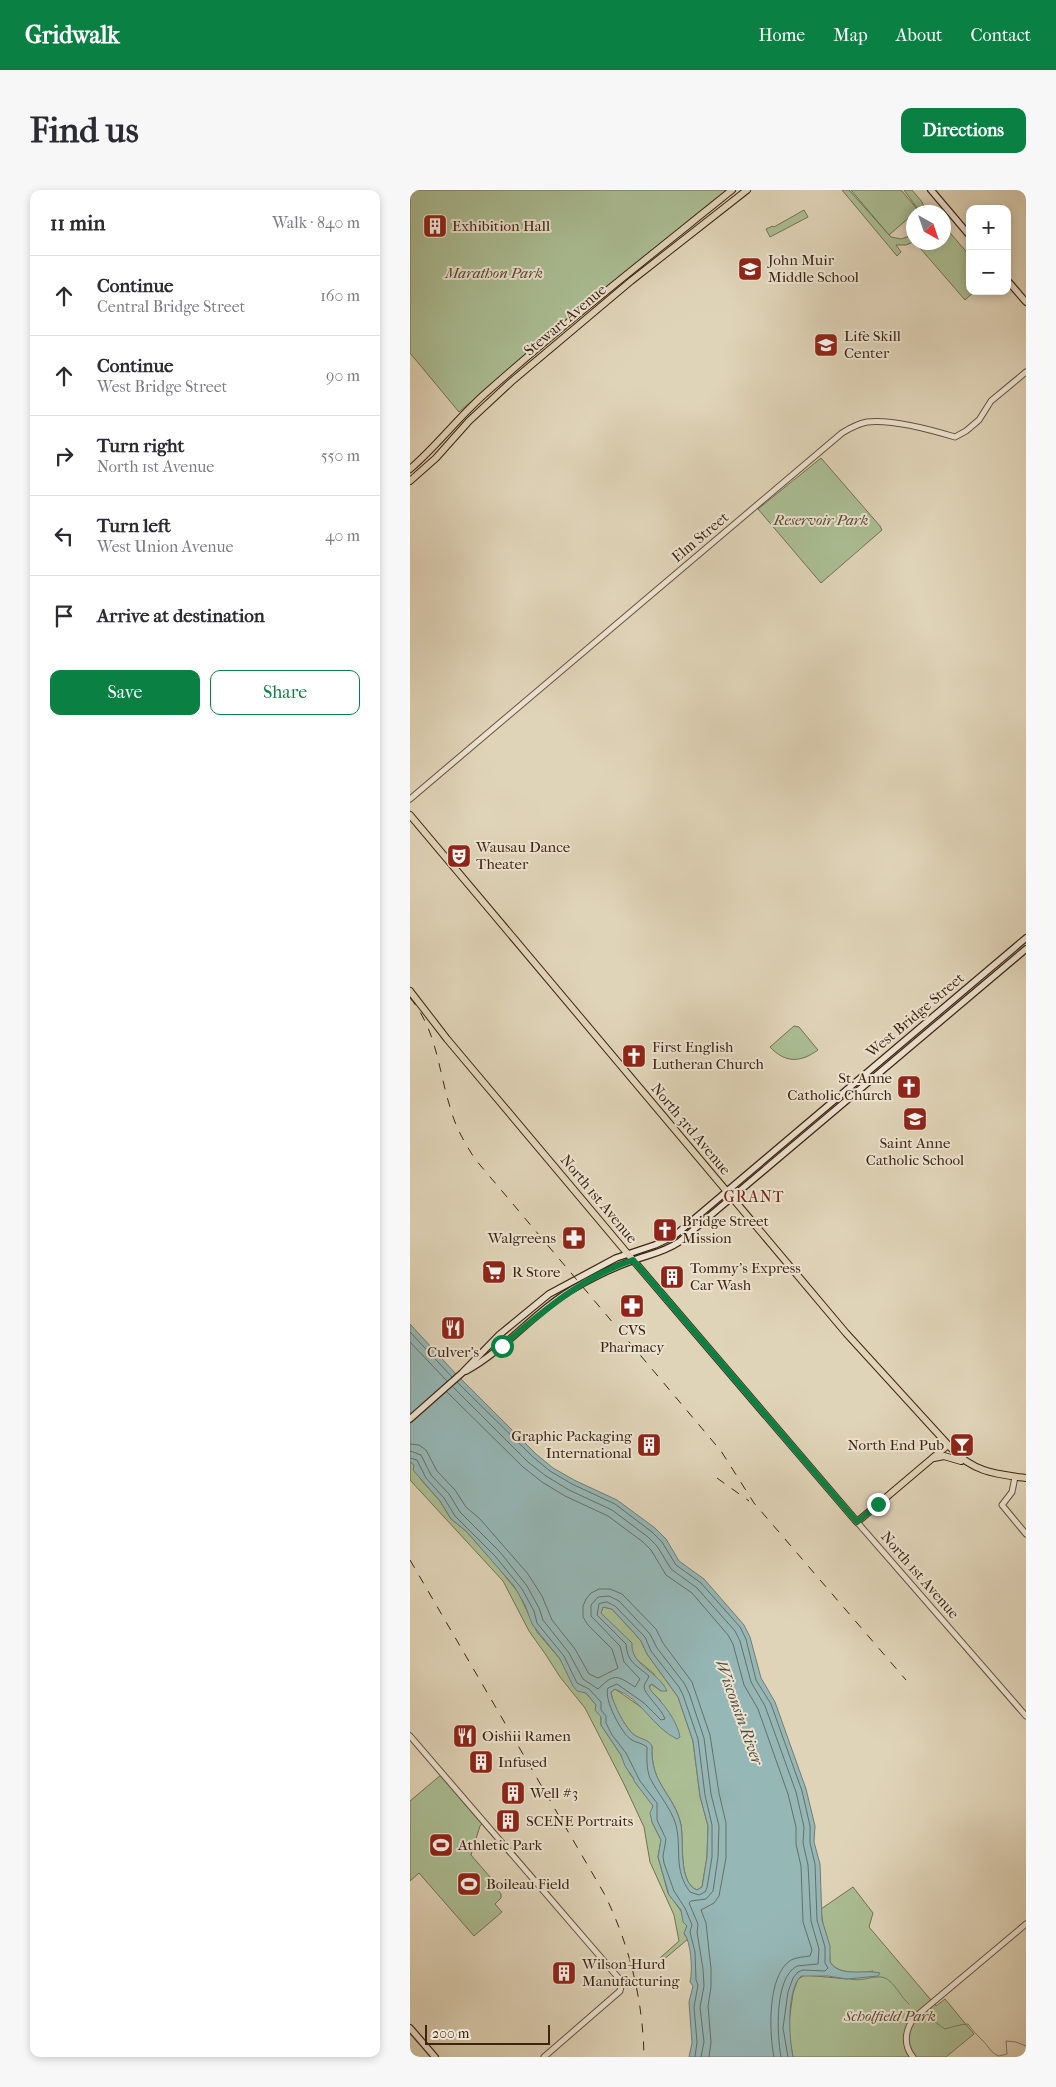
<!DOCTYPE html>
<meta charset="utf-8">
<style>
:root{--surface:#fff;--page:#f7f7f7;--text:#2b2b33;--muted:#7c7c81;--line:#e1e1e2;--accent:#0b8043}
body{margin:0;font-family:"IM FELL French Canon",serif;background:var(--page);color:var(--text)}
.controls{position:absolute;right:15px;top:15px;display:grid;overflow:hidden;border-radius:10px;box-shadow:0 2px 8px #0003}
.controls button{width:45px;height:45px;display:grid;place-items:center;padding:0;border:0;border-bottom:1px solid var(--line);background:var(--surface);color:var(--text);font:25px sans-serif}
.compass{position:absolute;left:496px;top:15px;width:45px;height:45px;border-radius:50%;background:var(--surface);box-shadow:0 2px 8px #0003;rotate:140deg}
.scale{position:absolute;left:15px;bottom:12px;width:125px;box-sizing:border-box;padding-left:5px;border:2px solid #3e2411;border-top:0;font-size:14px;line-height:18px;white-space:nowrap;color:#3e2411;-webkit-text-stroke:4px #ebe3d1;paint-order:stroke}
.stop{position:absolute;width:15px;height:15px;margin:-11px;border:4px solid #0b8043;border-radius:50%;background:#fff}
.stop.end{background:#0b8043;border-color:#fff;box-shadow:0 1px 5px #0008}
.list{margin:0;padding:0;list-style:none}
h2{display:flex;justify-content:space-between;align-items:center;height:65px;margin:0;padding:0 20px;font-size:21px}
h2 small{font-size:16px;font-weight:400;color:var(--muted)}
.list li{display:grid;grid-template-columns:32px 1fr auto;gap:15px;align-items:center;box-sizing:border-box;height:80px;padding:0 20px;border-top:1px solid var(--line)}
.list b{display:block;font-size:19px;white-space:nowrap}
.list p{margin:0;font-size:16px;white-space:nowrap;color:var(--muted)}
.list em{font-size:16px;font-style:normal;color:var(--muted)}
.actions{display:flex;gap:10px;padding:15px 20px}
.actions a{flex:1;padding:11px 0;border:1px solid var(--accent);border-radius:10px;text-align:center;font-size:18px;color:var(--accent)}
.actions .main{background:var(--accent);color:#fff}
.icon{flex:none;width:28px;height:28px;fill:none;stroke:currentColor;stroke-width:2;stroke-linecap:round;stroke-linejoin:round}
.map{position:relative;flex:none;width:616px;height:1867px;overflow:hidden;border-radius:10px}
header{display:flex;align-items:center;gap:30px;box-sizing:border-box;height:70px;padding:0 25px;background:var(--accent);color:#fff}
header strong{font-size:24px}
nav{display:flex;gap:28px;margin-inline-start:auto;font-size:18px}
.intro{display:flex;align-items:center;justify-content:space-between;box-sizing:border-box;height:120px;padding:0 30px}
h1{margin:0;font-size:35px}
.button{padding:12px 22px;border-radius:10px;background:var(--accent);color:#fff;font-size:18px;font-weight:700}
main{display:flex;gap:30px;padding:0 30px}
aside{flex:1;background:var(--surface);border-radius:10px;box-shadow:0 2px 8px #0003}
.map>svg:first-child{display:block}
.green{fill:#abbe94;stroke:#747152}
.water{fill:#95b7b6;stroke:#727c74;fill-rule:evenodd}
.lines{fill:none;stroke-linecap:round;stroke-linejoin:round}
.shore{stroke:#6a6e64;stroke-width:1}
.stream{stroke:#727c74;stroke-width:1}
.tertiary-casing{stroke:#66503b;stroke-width:7}
.secondary-casing{stroke:#3e2411;stroke-width:8}
.primary-casing{stroke:#3e2411;stroke-width:8}
.tertiary{stroke:#ebe3d1;stroke-width:5}
.secondary{stroke:#ebe3d1;stroke-width:5.5}
.primary{stroke:#e0d4b8;stroke-width:6}
.rail{stroke:#3e2411;stroke-width:1;stroke-dasharray:9 9;stroke-linecap:butt}
.route{stroke:#0b8043;stroke-width:6}
.labels{text-anchor:middle;stroke-width:4;stroke-linejoin:round;paint-order:stroke}
.poi-label{font-size:15px;fill:#3e2411;stroke:#ebe3d1;text-anchor:start}
.park-label{font-size:15px;font-style:italic;fill:#594a32;stroke:#ebe3d1}
.street-label{font-size:15px;fill:#3e2411;stroke:#ebe3d1}
.neighbourhood-label{font-size:16px;letter-spacing:1px;fill:#7a1f14;stroke:#ebe3d1}
.water-label{font-size:16px;font-style:italic;fill:#54493a;stroke:#ebe3d1}
</style>
<header>
<strong>Gridwalk</strong>
<nav><a>Home</a><a>Map</a><a>About</a><a>Contact</a></nav>
</header>
<div class="intro"><h1>Find us</h1><a class="button">Directions</a></div>
<main>
<aside>
<h2>11 min<small>Walk · 840 m</small></h2>
<ul class="list">
<li><svg class="icon" aria-label="ahead" viewBox="0 0 24 24"><path d="M12 20V5M6 11l6-6 6 6"/></svg><div><b>Continue</b><p>Central Bridge Street</p></div><em>160 m</em></li>
<li><svg class="icon" aria-label="ahead" viewBox="0 0 24 24"><path d="M12 20V5M6 11l6-6 6 6"/></svg><div><b>Continue</b><p>West Bridge Street</p></div><em>90 m</em></li>
<li><svg class="icon" aria-label="right" viewBox="0 0 24 24"><path d="M7 20v-9h11M14 6l5 5-5 5"/></svg><div><b>Turn right</b><p>North 1st Avenue</p></div><em>550 m</em></li>
<li><svg class="icon" aria-label="left" viewBox="0 0 24 24"><path d="M17 20v-9H6M10 6l-5 5 5 5"/></svg><div><b>Turn left</b><p>West Union Avenue</p></div><em>40 m</em></li>
<li><svg class="icon" aria-label="arrive" viewBox="0 0 24 24"><path d="M6 21V4h12l-3 4 3 4H6"/></svg><div><b>Arrive at destination</b></div></li>
</ul>
<div class="actions"><a class="main">Save</a><a>Share</a></div>
</aside>
<div class="map">
<svg width="616" height="1867" viewBox="0 0 616 1867">
<rect width="100%" height="100%" fill="#e0d4b8"/>
<filter id="stains"><feTurbulence type="fractalNoise" baseFrequency=".004" numOctaves="4"/><feColorMatrix values="0 0 0 0 .2 0 0 0 0 .09 0 0 0 0 .02 0 0 0 .5 -.17"/></filter>
<radialGradient id="worn" r=".72"><stop offset=".6" stop-color="#630" stop-opacity="0"/><stop offset="1" stop-color="#630" stop-opacity=".3"/></radialGradient>
<!-- green -->
<g class="green">
<polygon points="0,0 317,0 190,102 49,222 0,163"/>
<polygon points="432,0 439,0 481,47 491,49 503,45 503,52 496,55 486,55 491,62 487,66"/>
<polygon points="441,0 491,0 508,20 479,45"/>
<polygon points="494,0 502,0 512,12 516,22 510,22"/>
<polygon points="394,20 398,27 360,47 356,39 363,36 364,37"/>
<polygon points="535,37 560,66 560,101 565,101 555,110 510,58 516,53 534,52 534,38"/>
<polygon points="411,268 470,336 472,340 411,393 348,319"/>
<path d="M 384,836 L 389,837 L 408,860 C 390,873 375,873 360,857 Z"/>
<polygon points="0,1272 3,1273 12,1291 30,1311 41,1329 56,1341 81,1369 108,1402 127,1442 150,1469 169,1500 176,1503 186,1515 191,1526 191,1535 211,1565 220,1584 241,1612 243,1616 242,1632 251,1650 248,1667 250,1674 258,1703 271,1721 277,1736 274,1744 278,1749 252,1771 250,1768 269,1751 264,1725 240,1672 234,1637 214,1594 175,1518 150,1487 136,1465 119,1441 93,1391 0,1290"/>
<path d="M 193,1417 L 202,1419 L 225,1444 L 231,1451 L 237,1464 L 268,1507 L 283,1551 L 290,1606 L 298,1636 L 297,1667 L 292,1697 L 287,1700 C 268,1693 274,1652 271,1635 C 264,1603 240,1595 242,1556 C 236,1550 228,1549 223,1544 C 214,1535 202,1515 201,1502 L 205,1499 L 231,1517 L 251,1511 L 239,1499 L 241,1494 L 251,1501 L 244,1484 L 224,1467 L 191,1423 Z"/>
<polygon points="32,1584 74,1632 70,1636 61,1665 80,1687 78,1688 91,1704 91,1708 85,1714 92,1722 64,1746 9,1683 0,1691 0,1611"/>
<path d="M 443,1697 L 463,1723 L 459,1737 L 526,1816 L 535,1809 L 564,1844 L 536,1867 L 383,1867 L 378,1839 L 383,1803 L 388,1789 L 395,1785 L 437,1789 L 450,1787 L 463,1781 C 451,1783 428,1785 420,1772 C 420,1752 412,1739 411,1719 Z"/>
</g>
<!-- water -->
<path class="water" d="M 0,1134 L 45,1183 L 126,1264 L 143,1278 L 164,1290 L 207,1310 L 245,1338 L 256,1349 L 269,1371 L 294,1389 L 334,1435 L 340,1447 L 351,1488 L 365,1512 L 396,1599 L 405,1636 L 404,1652 L 410,1674 L 412,1730 L 420,1756 L 420,1772 C 430,1788 455,1779 470,1783 L 468,1786 L 437,1789 L 418,1786 L 391,1786 C 376,1801 379,1848 383,1867 L 279,1867 L 282,1853 L 279,1812 L 283,1796 L 280,1792 C 283,1780 281,1752 274,1743 L 277,1736 L 273,1732 L 271,1720 L 259,1705 L 250,1674 L 248,1667 L 251,1650 L 242,1632 L 240,1623 L 243,1616 L 224,1591 L 224,1589 L 215,1576 L 211,1565 L 191,1535 L 191,1527 L 185,1520 L 186,1515 L 176,1503 L 167,1501 L 163,1496 L 150,1469 L 122,1434 L 115,1415 L 104,1396 L 56,1341 L 41,1329 L 30,1311 L 3,1280 L 4,1275 L 0,1272 ZM 193,1417 L 202,1419 L 225,1444 L 231,1451 L 237,1464 L 268,1507 L 283,1551 L 290,1606 L 298,1636 L 297,1667 L 292,1697 L 287,1700 C 268,1693 274,1651 271,1635 C 264,1603 240,1595 242,1556 C 238,1549 233,1550 226,1546 C 217,1542 202,1512 201,1502 L 205,1499 C 231,1508 243,1538 267,1549 L 270,1547 C 268,1535 259,1521 251,1512 C 247,1506 241,1503 239,1496 L 242,1494 L 251,1501 L 257,1501 C 249,1482 220,1475 222,1453 L 191,1423 Z"/>
<g class="lines">
<!-- shore -->
<g class="shore">
<polyline points="0,1142 42,1187"/>
<polyline points="0,1152 37,1191"/>
<polyline points="47,1192 123,1267 140,1281 162,1294 205,1314 242,1342 252,1352 266,1375 291,1393 330,1437 336,1449 346,1490 361,1514 392,1601 400,1636 400,1653 405,1674 407,1730 415,1757 415,1773 418,1778 415,1781 393,1780 388,1782 383,1788 378,1802 373,1838 378,1867"/>
<path d="M 43,1197 L 118,1272 L 136,1286 L 159,1300 L 202,1320 L 238,1347 L 247,1356 L 261,1379 L 287,1398 L 325,1441 L 330,1451 L 341,1492 L 355,1516 L 386,1602 L 394,1637 L 393,1653 L 398,1675 L 401,1731 L 409,1759 L 408,1774 L 387,1776 C 364,1788 367,1845 371,1867"/>
<path d="M 37,1202 L 113,1277 L 132,1292 L 155,1306 L 198,1326 L 233,1352 L 241,1360 L 256,1385 L 282,1403 L 318,1445 L 323,1454 L 334,1495 L 348,1519 L 378,1604 L 386,1637 L 386,1654 L 391,1676 L 393,1732 L 402,1760 L 400,1766 C 394,1767 387,1767 381,1770 C 357,1785 359,1843 364,1867"/>
<polyline points="0,1254 9,1255 16,1260 27,1281 45,1300 56,1317 70,1329 118,1384 132,1406 142,1430 165,1459 179,1484 188,1488 208,1478 202,1459 178,1435 173,1427 173,1416 176,1409 181,1403 189,1399 200,1399 212,1404 246,1439 253,1453 282,1492 300,1545 309,1603 316,1633 316,1668 309,1706 304,1713 291,1720 296,1733 301,1779 301,1797 298,1816 301,1852 299,1867"/>
<path d="M 0,1261 L 11,1265 L 21,1285 L 39,1304 L 50,1322 L 90,1362 L 117,1396 L 129,1418 L 133,1430 L 159,1463 L 173,1489 L 188,1499 C 205,1483 206,1485 225,1497 L 230,1489 L 214,1472 L 210,1456 L 181,1426 L 181,1415 L 188,1407 L 199,1406 L 209,1411 L 240,1444 L 247,1458 L 274,1493 L 279,1503 L 294,1548 L 301,1604 L 309,1636 L 308,1667 L 303,1701 L 296,1709 L 281,1711 L 279,1713 L 288,1734 L 287,1742 L 293,1779 L 294,1796 L 290,1817 L 294,1852 L 291,1867"/>
<polyline points="0,1268 7,1270 16,1288 34,1308 45,1326 85,1366 112,1399 124,1421 127,1433 154,1466 167,1493 179,1499 191,1512 191,1520 196,1526 196,1533 202,1545 216,1563 230,1591 247,1613 247,1630 256,1649 253,1666 254,1673 264,1701 275,1718 282,1735 280,1742 285,1762 286,1790 288,1795 284,1817 287,1852 285,1867"/>
<path d="M 197,1412 L 205,1416 L 235,1447 L 241,1461 L 269,1497 L 273,1505 L 288,1549 L 295,1605 L 302,1635 L 302,1667 L 297,1698 L 295,1702 L 289,1705 L 280,1702 C 263,1679 272,1660 266,1635 C 261,1618 248,1604 240,1588 C 236,1578 237,1567 237,1557 C 232,1553 227,1553 222,1550 C 212,1545 193,1508 198,1498 L 207,1494 L 234,1513 L 251,1530 L 255,1529 C 252,1519 234,1504 234,1497 C 234,1493 238,1490 239,1486 C 226,1475 217,1472 216,1454 L 187,1425 L 189,1414 Z"/>
</g>
<!-- stream -->
<g class="stream">
<path d="M 440,1789 C 451,1792 461,1786 471,1787 C 483,1788 490,1807 499,1814"/>
<path d="M 522,1830 L 535,1839 C 542,1837 551,1834 558,1834 C 563,1841 566,1844 572,1850 C 579,1856 579,1862 589,1866 L 597,1864 L 596,1851 L 606,1852 L 616,1856"/>
</g>
<defs>
<g id="tertiary">
<path d="M 0,609 L 432,243 C 440,238 447,234 457,232 C 480,229 522,240 545,247 L 556,241 L 569,230 L 581,211 L 616,182"/>
<polyline points="605,1287 602,1302 592,1315 616,1344"/>
<polyline points="447,1332 616,1526"/>
<polyline points="0,1546 212,1792 210,1801 134,1867"/>
<path d="M 503,1867 C 493,1855 495,1840 504,1828 L 616,1734"/>
</g>
<g id="secondary">
<polyline points="521,0 560,46"/>
<polyline points="597,90 616,112"/>
<path d="M 56,1181 C 96,1159 124,1122 163,1099 C 180,1089 200,1079 219,1072 C 236,1065 253,1063 269,1052 L 616,759"/>
<polyline points="0,1229 52,1183 89,1145 139,1104 206,1068 245,1055 264,1046 616,748"/>
<polyline points="0,1838 25,1867"/>
</g>
<g id="primary">
<path d="M 0,279 C 28,255 50,225 78,201 C 157,131 240,66 322,0"/>
<polyline points="0,291 26,268 59,231 101,192 221,91 337,0"/>
<path d="M 0,625 L 436,1143 L 541,1258 C 563,1282 585,1284 616,1288"/>
<polyline points="0,801 37,849 217,1063 447,1332 538,1255"/>
<polyline points="524,1268 534,1266 551,1271"/>
</g>
</defs>
<!-- tertiary casing -->
<use href="#tertiary" class="tertiary-casing"/>
<!-- secondary casing -->
<use href="#secondary" class="secondary-casing"/>
<!-- primary casing -->
<use href="#primary" class="primary-casing"/>
<!-- tertiary -->
<use href="#tertiary" class="tertiary"/>
<!-- secondary -->
<use href="#secondary" class="secondary"/>
<!-- primary -->
<use href="#primary" class="primary"/>
<!-- rail -->
<g class="rail">
<path d="M 0,808 C 27,840 28,879 40,917 C 45,936 54,952 65,969 L 311,1261 L 344,1313 L 496,1490"/>
<polyline points="307,1288 339,1311"/>
<path d="M 0,1370 L 195,1705 C 220,1757 233,1810 234,1867"/>
</g>
</g>
<g class="lines">
<!-- route -->
<path class="route" d="M 92,1156 C 132,1122 172,1087 223,1070 L 447,1332 L 468,1314"/>
</g>
<!-- icons -->
<defs>
<symbol id="building-square" viewBox="-11 -11 22 22"><rect x="-9" y="-9" width="18" height="18" rx="4" fill="#8f2418" stroke="#ebe3d1"/><path d="M-4-6H4V6H1V3H-1V6H-4ZM-2.5-4.3h1.7v1.8h-1.7ZM.8-4.3h1.7v1.8H.8ZM-2.5-1h1.7V.8h-1.7ZM.8-1h1.7V.8H.8Z" fill="#fff"/></symbol>
<symbol id="school-square" viewBox="-11 -11 22 22"><rect x="-9" y="-9" width="18" height="18" rx="4" fill="#8f2418" stroke="#ebe3d1"/><path d="M0-5L7-2L0 1L-7-2ZM-4 1L0 2.5L4 1V4Q0 6-4 4Z" fill="#fff"/></symbol>
<symbol id="theatre-square" viewBox="-11 -11 22 22"><rect x="-9" y="-9" width="18" height="18" rx="4" fill="#8f2418" stroke="#ebe3d1"/><path d="M-5-5.5Q0-4 5-5.5V0Q5 5 0 6Q-5 5-5 0ZM-3.3-2.5H-1v1.5H-3.3ZM1-2.5H3.3v1.5H1ZM-2.8 1Q0 5.5 2.8 1Z" fill="#fff"/></symbol>
<symbol id="church-square" viewBox="-11 -11 22 22"><rect x="-9" y="-9" width="18" height="18" rx="4" fill="#8f2418" stroke="#ebe3d1"/><path d="M-1.2-6h2.4v3.5h3.3v2.4h-3.3V6h-2.4V-.1h-3.3v-2.4h3.3Z" fill="#fff"/></symbol>
<symbol id="pharmacy-square" viewBox="-11 -11 22 22"><rect x="-9" y="-9" width="18" height="18" rx="4" fill="#8f2418" stroke="#ebe3d1"/><path d="M-2-6h4v4h4v4h-4v4h-4v-4h-4v-4h4Z" fill="#fff"/></symbol>
<symbol id="supermarket-square" viewBox="-11 -11 22 22"><rect x="-9" y="-9" width="18" height="18" rx="4" fill="#8f2418" stroke="#ebe3d1"/><path d="M-6-5.5h2.5l.6 2H6L4.5 2H-2.5L-4.4-4H-6ZM-1.5 3.2a1.3 1.3 0 1 0 .1 0ZM3 3.2a1.3 1.3 0 1 0 .1 0Z" fill="#fff"/></symbol>
<symbol id="restaurant-square" viewBox="-11 -11 22 22"><rect x="-9" y="-9" width="18" height="18" rx="4" fill="#8f2418" stroke="#ebe3d1"/><path d="M-5-6h1v4h1v-4h1v4h1v-4h1v5L-1.5 .5V6h-2V.5L-5-1ZM5-6V6H3V1.5H1.5Q1.5-4 5-6Z" fill="#fff"/></symbol>
<symbol id="bar-square" viewBox="-11 -11 22 22"><rect x="-9" y="-9" width="18" height="18" rx="4" fill="#8f2418" stroke="#ebe3d1"/><path d="M-6-5H6L.8 .8V4.5H3.5V6h-7V4.5H-.8V.8Z" fill="#fff"/></symbol>
<symbol id="stadium-square" viewBox="-11 -11 22 22"><rect x="-9" y="-9" width="18" height="18" rx="4" fill="#8f2418" stroke="#ebe3d1"/><path d="M0-5a6.5 5 0 1 0 0 10a6.5 5 0 1 0 0-10ZM-3.5-1.8h7v3.6h-7Z" fill="#fff"/></symbol>
</defs>
<g fill-rule="evenodd">
<use href="#building-square" x="11" y="22" width="28" height="28"/>
<use href="#school-square" x="326" y="65" width="28" height="28"/>
<use href="#school-square" x="402" y="141" width="28" height="28"/>
<use href="#theatre-square" x="35" y="652" width="28" height="28"/>
<use href="#church-square" x="210" y="852" width="28" height="28"/>
<use href="#church-square" x="485" y="883" width="28" height="28"/>
<use href="#school-square" x="491" y="915" width="28" height="28"/>
<use href="#church-square" x="241" y="1026" width="28" height="28"/>
<use href="#pharmacy-square" x="150" y="1034" width="28" height="28"/>
<use href="#supermarket-square" x="70" y="1068" width="28" height="28"/>
<use href="#building-square" x="248" y="1073" width="28" height="28"/>
<use href="#pharmacy-square" x="208" y="1102" width="28" height="28"/>
<use href="#restaurant-square" x="29" y="1124" width="28" height="28"/>
<use href="#building-square" x="225" y="1241" width="28" height="28"/>
<use href="#bar-square" x="538" y="1241" width="28" height="28"/>
<use href="#restaurant-square" x="41" y="1532" width="28" height="28"/>
<use href="#building-square" x="57" y="1558" width="28" height="28"/>
<use href="#building-square" x="89" y="1589" width="28" height="28"/>
<use href="#building-square" x="84" y="1617" width="28" height="28"/>
<use href="#stadium-square" x="17" y="1641" width="28" height="28"/>
<use href="#stadium-square" x="45" y="1680" width="28" height="28"/>
<use href="#building-square" x="140" y="1769" width="28" height="28"/>
</g>
<g class="labels">
<!-- poi labels -->
<g class="poi-label">
<text x="42" y="41">Exhibition Hall</text>
<text x="358" y="75">John Muir<tspan x="358" dy="17">Middle School</tspan></text>
<text x="434" y="151">Life Skill<tspan x="434" dy="17">Center</tspan></text>
<text x="66" y="662">Wausau Dance<tspan x="66" dy="17">Theater</tspan></text>
<text x="242" y="862">First English<tspan x="242" dy="17">Lutheran Church</tspan></text>
<text x="482" y="893" text-anchor="end">St. Anne<tspan x="482" dy="17">Catholic Church</tspan></text>
<text x="505" y="958" text-anchor="middle">Saint Anne<tspan x="505" dy="17">Catholic School</tspan></text>
<text x="272" y="1036">Bridge Street<tspan x="272" dy="17">Mission</tspan></text>
<text x="146" y="1053" text-anchor="end">Walgreens</text>
<text x="280" y="1083">Tommy's Express<tspan x="280" dy="17">Car Wash</tspan></text>
<text x="102" y="1087">R Store</text>
<text x="222" y="1145" text-anchor="middle">CVS<tspan x="222" dy="17">Pharmacy</tspan></text>
<text x="43" y="1167" text-anchor="middle">Culver's</text>
<text x="222" y="1251" text-anchor="end">Graphic Packaging<tspan x="222" dy="17">International</tspan></text>
<text x="534" y="1260" text-anchor="end">North End Pub</text>
<text x="72" y="1551">Oishii Ramen</text>
<text x="88" y="1577">Infused</text>
<text x="120" y="1608">Well #3</text>
<text x="116" y="1636">SCENE Portraits</text>
<text x="48" y="1660">Athletic Park</text>
<text x="76" y="1699">Boileau Field</text>
<text x="172" y="1779">Wilson-Hurd<tspan x="172" dy="17">Manufacturing</tspan></text>
</g>
<!-- park labels -->
<g class="park-label">
<text x="84" y="88">Marathon Park</text>
<text x="411" y="335">Reservoir Park</text>
<text x="480" y="1831">Scholfield Park</text>
</g>
<!-- street labels -->
<g class="street-label">
<text transform="translate(155 130) rotate(-40)" y="5">Stewart Avenue</text>
<text transform="translate(290 347) rotate(-40)" y="5">Elm Street</text>
<text transform="translate(505 825) rotate(-40)" y="5">West Bridge Street</text>
<text transform="translate(281 939) rotate(50)" y="5">North 3rd Avenue</text>
<text transform="translate(189 1009) rotate(50)" y="5">North 1st Avenue</text>
<text transform="translate(510 1385) rotate(49)" y="5">North 1st Avenue</text>
</g>
<!-- neighbourhood labels -->
<g class="neighbourhood-label">
<text x="344" y="1012">GRANT</text>
</g>
<!-- water labels -->
<g class="water-label">
<text transform="translate(330 1522) rotate(70)" y="6">Wisconsin River</text>
</g>
</g>
<rect width="100%" height="100%" filter="url(#stains)"/>
<rect width="100%" height="100%" fill="url(#worn)"/>
</svg>
<div class="controls">
<button>+</button>
<button>−</button>
</div>
<svg class="compass" viewBox="-18 -18 36 36"><path d="M0-13l5 13h-10z" fill="#e53935"/><path d="M0 13l5-13h-10z" fill="#7c7c81"/></svg>
<div class="scale">200 m</div>
<div class="stop" style="left:92px;top:1156px"></div>
<div class="stop end" style="left:468px;top:1314px"></div>
</div>
</main>
